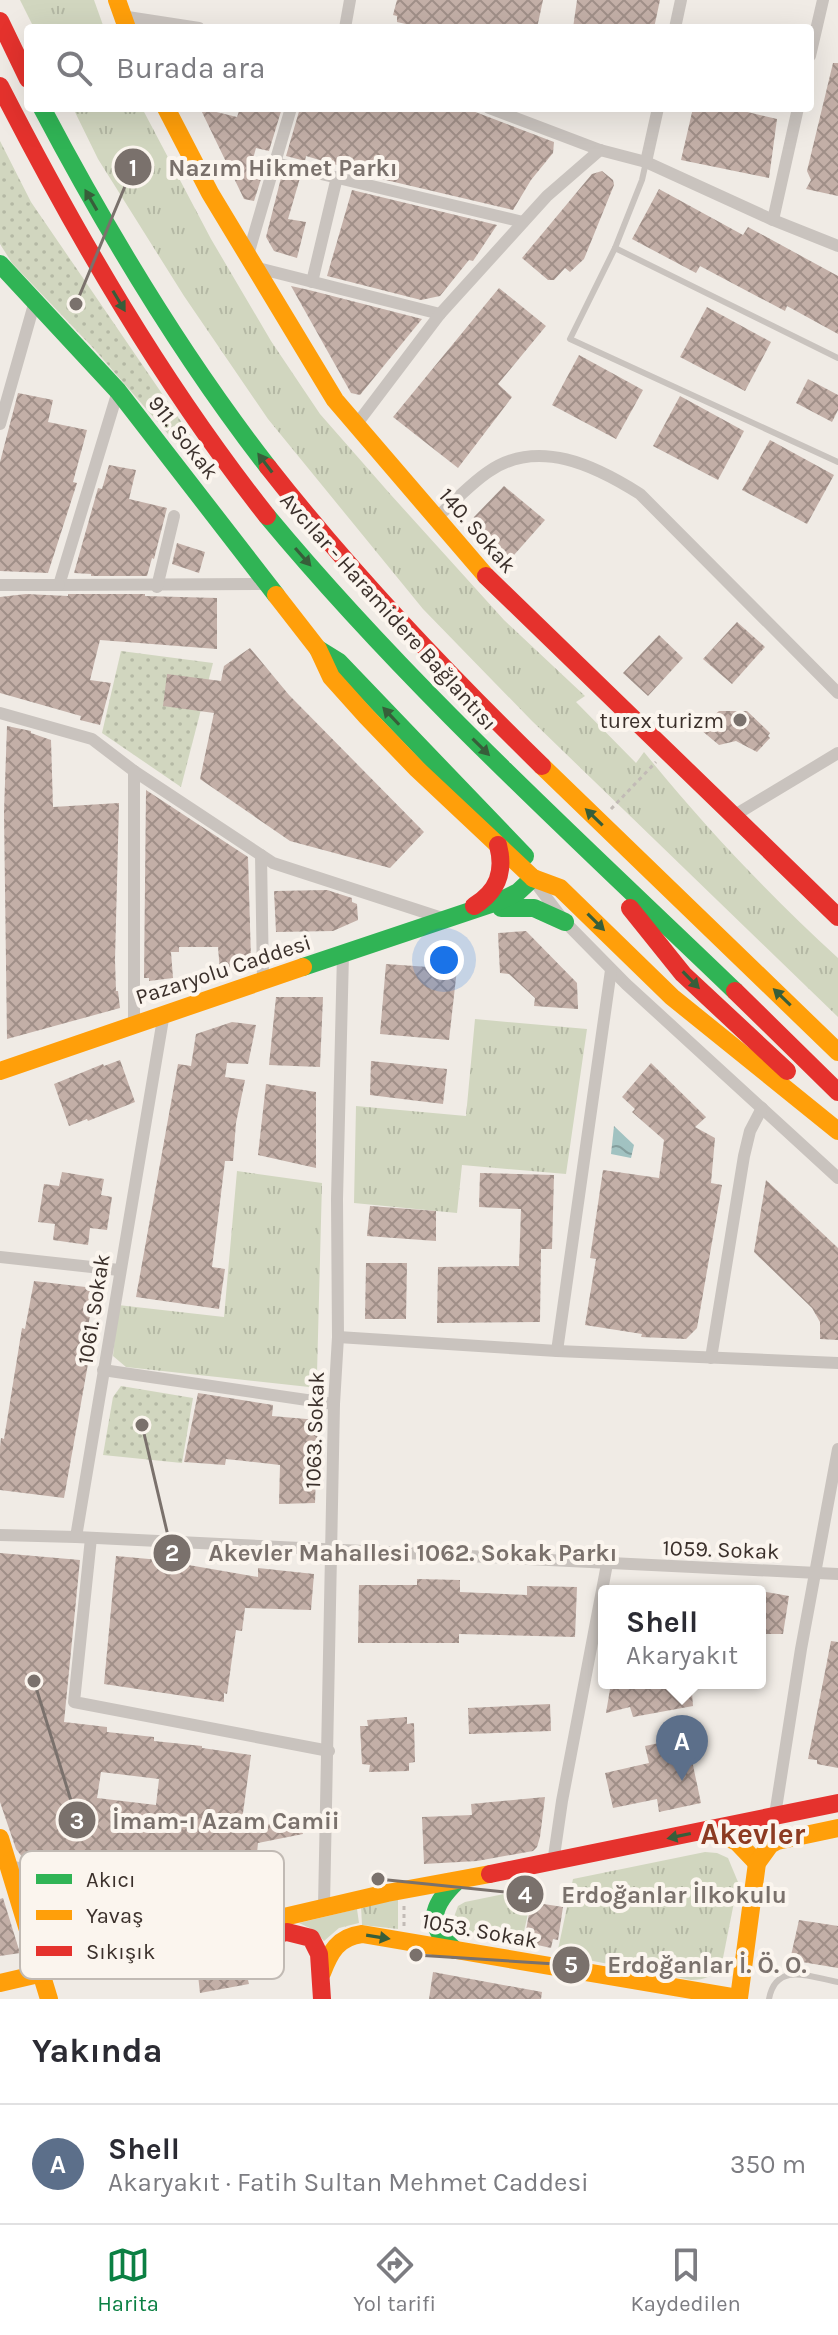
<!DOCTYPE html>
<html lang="tr">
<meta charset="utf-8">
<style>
:root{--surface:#fff;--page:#f7f7f7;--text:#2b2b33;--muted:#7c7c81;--line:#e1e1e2;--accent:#0b8043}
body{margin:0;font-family:Karla,sans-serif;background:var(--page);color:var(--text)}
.you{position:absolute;left:444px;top:960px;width:28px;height:28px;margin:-20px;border:6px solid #fff;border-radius:50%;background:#1a73e8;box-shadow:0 0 0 12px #1a73e833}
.badge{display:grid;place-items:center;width:52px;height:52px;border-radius:50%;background:var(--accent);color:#fff;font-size:26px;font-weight:700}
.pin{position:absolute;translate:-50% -66px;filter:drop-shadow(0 2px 4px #0008)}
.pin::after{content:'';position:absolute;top:42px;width:28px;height:24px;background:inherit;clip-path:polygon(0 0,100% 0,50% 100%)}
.popup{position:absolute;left:598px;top:1585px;width:168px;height:104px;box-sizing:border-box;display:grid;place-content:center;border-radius:8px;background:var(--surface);filter:drop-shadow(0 2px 6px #0005);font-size:26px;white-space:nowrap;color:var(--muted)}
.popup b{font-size:30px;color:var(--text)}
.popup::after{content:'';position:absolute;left:50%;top:100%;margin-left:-16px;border:16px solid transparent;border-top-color:var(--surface)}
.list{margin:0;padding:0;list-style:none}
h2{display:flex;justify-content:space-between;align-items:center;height:104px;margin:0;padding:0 32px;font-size:34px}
h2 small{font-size:26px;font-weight:400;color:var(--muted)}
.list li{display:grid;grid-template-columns:52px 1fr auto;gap:24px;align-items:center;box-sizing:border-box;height:120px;padding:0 32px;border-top:2px solid var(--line)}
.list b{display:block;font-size:30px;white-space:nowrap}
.list p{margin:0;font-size:26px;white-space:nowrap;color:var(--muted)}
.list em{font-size:26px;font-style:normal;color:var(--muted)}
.icon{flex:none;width:44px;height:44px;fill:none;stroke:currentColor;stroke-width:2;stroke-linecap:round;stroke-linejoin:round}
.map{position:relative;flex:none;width:838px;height:1999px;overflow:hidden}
.search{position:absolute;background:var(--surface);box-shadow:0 8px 32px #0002;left:24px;right:24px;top:24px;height:88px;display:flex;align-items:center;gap:20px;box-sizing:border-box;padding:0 28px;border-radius:8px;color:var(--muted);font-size:30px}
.sheet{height:224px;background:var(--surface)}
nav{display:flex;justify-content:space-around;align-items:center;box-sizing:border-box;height:112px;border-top:2px solid var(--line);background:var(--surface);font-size:22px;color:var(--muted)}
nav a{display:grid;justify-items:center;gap:4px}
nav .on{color:var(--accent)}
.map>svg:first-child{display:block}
.grass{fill:url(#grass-tufts)}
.park{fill:url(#park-dots)}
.water{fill:url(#water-waves)}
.building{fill:url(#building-cross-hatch);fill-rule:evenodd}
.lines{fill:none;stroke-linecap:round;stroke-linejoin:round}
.path{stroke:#c2bbb6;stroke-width:3;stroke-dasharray:4 4;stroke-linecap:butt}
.lane{stroke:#c9c3be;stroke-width:6}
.street{stroke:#c9c3be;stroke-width:12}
.fast{stroke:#30b455;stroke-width:18}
.slow{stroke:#ff9f0a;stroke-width:18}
.jam{stroke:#e5322d;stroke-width:18}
.oneway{fill:#375e3a}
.poi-dot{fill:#7a716c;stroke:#fbf5ee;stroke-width:3}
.labels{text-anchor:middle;stroke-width:8;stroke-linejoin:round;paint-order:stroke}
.street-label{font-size:22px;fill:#3b302b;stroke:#fbf5ee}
.poi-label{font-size:22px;fill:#3b302b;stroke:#fbf5ee;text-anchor:end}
.district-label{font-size:30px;font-weight:bold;fill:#8c3b22;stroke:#fbf5ee}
.key{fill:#fbf5ee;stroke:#c1bab4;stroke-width:2}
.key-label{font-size:22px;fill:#3b302b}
.leader{fill:none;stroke:#7a716c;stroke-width:3}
.callout-dot{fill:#7a716c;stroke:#fbf5ee;stroke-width:3}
.mark-label{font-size:24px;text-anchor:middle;font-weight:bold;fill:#fff}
.callout-label{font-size:24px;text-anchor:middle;font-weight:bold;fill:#7a716c;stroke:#fbf5ee;stroke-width:8;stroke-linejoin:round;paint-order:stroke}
</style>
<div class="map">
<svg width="838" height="1999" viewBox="0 0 838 1999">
<defs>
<pattern id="grass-tufts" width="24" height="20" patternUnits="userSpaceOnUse" patternTransform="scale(2)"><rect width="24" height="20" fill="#d1d6bf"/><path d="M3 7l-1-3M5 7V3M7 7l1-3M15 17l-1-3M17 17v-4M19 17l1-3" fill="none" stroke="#b4b8a4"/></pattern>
<pattern id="park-dots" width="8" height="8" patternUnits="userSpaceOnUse" patternTransform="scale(2)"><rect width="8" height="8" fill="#d1d6bf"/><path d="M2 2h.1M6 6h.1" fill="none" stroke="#b4b8a4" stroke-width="1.8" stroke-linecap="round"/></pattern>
<pattern id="water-waves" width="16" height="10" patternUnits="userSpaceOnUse" patternTransform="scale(2)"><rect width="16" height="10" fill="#a1c2c1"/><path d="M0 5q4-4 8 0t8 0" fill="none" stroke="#849e9d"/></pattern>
<pattern id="building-cross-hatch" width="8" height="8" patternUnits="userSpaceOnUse" patternTransform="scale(2)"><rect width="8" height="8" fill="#c3afa7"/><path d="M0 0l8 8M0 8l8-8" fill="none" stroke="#a08f88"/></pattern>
</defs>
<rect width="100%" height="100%" fill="#f0ebe5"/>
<!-- grass -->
<g class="grass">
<polygon points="20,0 94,0 104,28 34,28"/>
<path d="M 73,108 L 142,108 L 211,239 L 271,341 L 320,414 L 391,495 L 504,620 L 585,696 L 576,702 L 636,763 L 644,752 C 704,826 768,894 838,958 L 838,1017 L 532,721 L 423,609 L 268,419 L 184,296 L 98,159 Z"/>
<polygon points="475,1019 587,1029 566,1174 462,1165 457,1213 354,1203 356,1106 466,1116"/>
<polygon points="237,1171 322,1183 317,1374 309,1387 126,1367 113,1356 118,1305 224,1317"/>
<path d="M 705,1852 L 717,1853 L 728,1858 L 738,1882 L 722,1963 C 715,1976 705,1980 691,1980 L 557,1954 L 573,1879 Z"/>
<polygon points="534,1888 521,1944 450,1928 458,1906 465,1902"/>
<polygon points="398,1899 398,1929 362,1925 361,1906"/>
<polygon points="357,1909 359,1923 339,1928 324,1941 314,1930 299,1923"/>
</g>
<!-- park -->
<g class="park">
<polygon points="0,141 31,202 193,439 181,449 95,350 12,263 0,244"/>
<polygon points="121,651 213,663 181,787 102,733"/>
<polygon points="121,1386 193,1398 182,1463 103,1455 113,1397"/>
</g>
<!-- water -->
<polygon class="water" points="614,1126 634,1145 631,1158 611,1154"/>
<!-- building -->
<g class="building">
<polygon points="397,0 543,0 537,28 413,28 414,26 397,22 397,16 393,15"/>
<polygon points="577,0 660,0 654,28 573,28"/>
<polygon points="833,63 838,63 838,196 806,189 811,180 807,171"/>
<polygon points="200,108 237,117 240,108 282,108 269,151 256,148 249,173 262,176 254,201 244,199"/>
<polygon points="300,108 465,108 554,142 553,153 531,180 513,210 356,173 357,171 306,156 305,161 286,156"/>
<polygon points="693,108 731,108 777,119 769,178 681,160"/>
<polygon points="602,171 613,180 614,185 584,259 570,272 565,268 554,280 548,280 522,258 592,174"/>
<polygon points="282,174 300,178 288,219 306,222 297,258 274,251 266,237"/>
<polygon points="659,189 743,235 748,227 838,276 838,334 787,306 785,311 700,266 696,273 632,239"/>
<polygon points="352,190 497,225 473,261 469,260 440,296 421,300 327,276"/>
<polygon points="291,286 309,290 422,319 360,395 351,393"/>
<polygon points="499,288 546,326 498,384 512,397 458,468 393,417"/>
<polygon points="707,307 771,342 745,391 680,357"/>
<polygon points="579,355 643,390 616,439 552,405"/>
<polygon points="808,379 838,395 838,410 832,422 796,403"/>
<polygon points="18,393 53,400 48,422 87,430 73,482 77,483 48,573 0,571 0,462"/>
<polygon points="680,396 744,431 718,480 653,446"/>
<polygon points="770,440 834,475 807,524 742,490"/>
<polygon points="109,465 136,470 129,499 167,508 154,559 152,558 147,576 91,576 91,574 74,573 98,488 102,489"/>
<polygon points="504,486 545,520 507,563 471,528 474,517"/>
<polygon points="177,543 205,552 199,573 172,564"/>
<polygon points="26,594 68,596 68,594 145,594 145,596 217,598 217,649 100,640 90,680 111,683 100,725 80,720 81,716 0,693 0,597"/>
<polygon points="737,622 765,647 732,684 703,659"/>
<polygon points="659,635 683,658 648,696 623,673"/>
<polygon points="250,648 289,695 424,832 390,868 290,841 200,779 214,713 163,706 167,674 221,681 224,666"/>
<polygon points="719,711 747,711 770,733 768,736 770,738 757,752 736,741 719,745 701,730 704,724"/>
<polygon points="7,726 31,731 31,733 51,740 53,807 119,803 115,960 116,991 118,991 120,1008 7,1039 4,812"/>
<polygon points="146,790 248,857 251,960 220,971 218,947 179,947 179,952 171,952 173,978 149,981 149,978 144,978"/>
<polygon points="327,890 352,898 352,902 357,904 358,920 333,931 276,932 274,891"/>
<polygon points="526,931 577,983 578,1009 534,1006 535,998 509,974 500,973 498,933"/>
<polygon points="386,964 457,969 449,1040 380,1034"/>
<polygon points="276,997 323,997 320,1067 269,1065"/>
<polygon points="232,1022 256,1025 248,1064 227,1063 225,1077 245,1080 236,1123 233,1161 225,1161 212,1267 225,1269 219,1309 136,1297 178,1064 191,1066 196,1034"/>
<polygon points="120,1060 135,1102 88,1121 87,1119 69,1126 54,1084 103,1064 104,1066"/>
<polygon points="371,1061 447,1069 443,1104 370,1095"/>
<polygon points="651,1063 706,1117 695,1127 715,1138 711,1183 722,1185 697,1328 686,1339 641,1337 642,1334 585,1325 596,1259 590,1258 603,1170 659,1178 664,1140 632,1112 635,1109 622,1097"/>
<polygon points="266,1084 316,1092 316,1168 258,1155"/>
<polygon points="62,1172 104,1179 101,1195 112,1197 107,1230 90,1228 88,1245 53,1240 55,1224 38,1222 44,1184 59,1186"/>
<polygon points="480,1173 554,1175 552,1249 541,1249 540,1322 437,1323 438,1267 519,1266 521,1209 479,1207"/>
<polygon points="766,1180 838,1248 838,1340 820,1339 820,1322 812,1308 754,1252"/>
<polygon points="370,1206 436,1211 436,1241 367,1236"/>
<polygon points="366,1263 407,1263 406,1319 365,1319"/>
<polygon points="34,1281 94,1288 87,1335 93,1336 64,1498 0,1490 0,1447 1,1438 4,1439 22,1328 25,1329"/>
<polygon points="198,1393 273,1405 272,1416 318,1420 315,1503 279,1504 280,1465 226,1459 225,1465 184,1462"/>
<path d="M 0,1553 L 80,1560 L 64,1722 L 107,1727 L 107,1732 L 154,1737 L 154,1741 L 202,1746 L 202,1748 L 251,1755 L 242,1820 L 253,1822 L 254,1828 L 291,1819 L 300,1823 L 303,1834 L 258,1843 L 254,1883 L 274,1883 L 274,1899 L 258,1901 L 236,1897 L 238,1882 L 147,1868 L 147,1865 L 49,1852 L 48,1860 L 23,1858 L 16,1849 L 0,1802 ZM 101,1772 L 159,1779 L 156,1805 L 97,1798 Z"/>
<polygon points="116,1556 160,1560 258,1577 258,1568 314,1574 311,1610 245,1608 242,1631 236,1630 227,1694 224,1693 224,1702 104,1684"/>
<polygon points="417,1579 460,1580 460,1592 527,1595 527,1586 577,1587 575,1637 459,1634 459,1643 358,1643 359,1585 417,1585"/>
<polygon points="760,1591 789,1596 783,1634 760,1634"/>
<polygon points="831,1641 838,1642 838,1768 817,1764 817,1760 808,1759"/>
<polygon points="611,1683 700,1683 692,1693 693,1706 633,1717 630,1707 606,1713"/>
<polygon points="550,1704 551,1731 469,1734 468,1708"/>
<polygon points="407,1717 407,1724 414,1723 415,1762 409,1763 409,1771 369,1772 370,1765 362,1764 360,1726 368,1726 367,1720"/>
<polygon points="687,1737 701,1803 659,1812 657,1799 613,1808 605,1773 649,1763 645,1746"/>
<polygon points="545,1797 540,1837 537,1847 533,1851 477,1861 424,1864 422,1817 472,1815 471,1804"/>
<polygon points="81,1894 142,1906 137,1928 81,1941 74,1950 45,1944 40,1927 70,1925 74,1906 79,1907"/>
<polygon points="3,1898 20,1953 0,1956 0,1899"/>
<polygon points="531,1902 563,1907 558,1940 553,1939 551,1948 524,1942"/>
<polygon points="799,1920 838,1926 838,1968 790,1960"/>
<polygon points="276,1947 283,1974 248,1980 249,1984 200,1993 198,1975 252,1964 250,1953"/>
<polygon points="433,1972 542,1992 541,1999 429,1999"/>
</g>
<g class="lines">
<!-- path -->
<g class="path">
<polyline points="611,809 656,762"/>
<polyline points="404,1926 404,1906"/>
</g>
<!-- lane -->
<g class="lane">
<polyline points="615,248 642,180 646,162"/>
<polyline points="838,358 615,248 570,339 838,462"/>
<path d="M 769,1999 C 776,1961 810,1977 838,1982"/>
</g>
<!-- street -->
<g class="street">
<polyline points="121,16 199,28"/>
<polyline points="345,28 350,0"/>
<polyline points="675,28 681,0"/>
<polyline points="810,56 823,0"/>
<polyline points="489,108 600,150 646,162 773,220 838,246"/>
<polyline points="646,162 658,108"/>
<polyline points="275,163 523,222"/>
<polyline points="773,220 798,108"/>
<polyline points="248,255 291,108"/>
<polyline points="254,267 440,314"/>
<polyline points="312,282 337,177"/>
<polyline points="118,391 59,585 269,584"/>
<polyline points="0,424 35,301"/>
<polyline points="356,425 440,314 547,196 600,150"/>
<path d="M 436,518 C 453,503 469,485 488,472 C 538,437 596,466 640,494 L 838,693"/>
<polyline points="0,585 59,585"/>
<polyline points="157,587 174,516"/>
<polyline points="0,713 92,739 134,771 273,863 442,918"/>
<polyline points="735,815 838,753"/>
<polyline points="261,855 263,980"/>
<polyline points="537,885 565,922 626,984 838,1178"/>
<polyline points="134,1024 134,771"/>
<polyline points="0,1257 119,1270"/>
<polyline points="338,1337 557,1351 838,1363"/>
<polyline points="557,1351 611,970"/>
<polyline points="711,1358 744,1156 750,1131 762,1108"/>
<polyline points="103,1370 334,1404"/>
<polyline points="0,1535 76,1537 164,1013"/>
<polyline points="76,1537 838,1574"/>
<polyline points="91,1538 74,1702 329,1751"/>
<polyline points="775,1815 801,1649 838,1449"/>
<polyline points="553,1863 562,1801 607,1564"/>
<polyline points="8,1866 273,1917"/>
<polyline points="324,1906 334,1404 338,1337 337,1199 343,954"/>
</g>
<!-- fast -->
<g class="fast">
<path d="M 42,108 C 108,233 181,355 268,467"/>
<polyline points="0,264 118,391 276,595"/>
<path d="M 267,516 C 409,687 575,837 735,991"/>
<polyline points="318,649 339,662 525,856"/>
<polyline points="501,908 534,908 565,922"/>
<polyline points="303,967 500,901 518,892 533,878"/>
<path d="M 455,1950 C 425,1925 431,1906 457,1881"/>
</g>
<!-- slow -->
<g class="slow">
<polyline points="117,0 127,28"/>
<polyline points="166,108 210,193 335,400 486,576"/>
<polyline points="276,595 318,649 331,677 366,716 417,769 533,878"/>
<polyline points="542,766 838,1052"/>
<polyline points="533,878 560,888 672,997 838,1131"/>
<polyline points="0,1071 303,967"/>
<polyline points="709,1829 737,1842 757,1863"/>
<polyline points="0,1838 49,1999"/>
<path d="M 322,1973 C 330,1952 338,1937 362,1934 L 739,1998 L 757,1863 L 770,1845 L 777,1841 L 838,1828"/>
<polyline points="0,1983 387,1893 490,1874"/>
</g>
<!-- jam -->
<g class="jam">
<polyline points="0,21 28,79"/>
<path d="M 0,86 C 77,236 162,383 267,516"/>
<path d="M 268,467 C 352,574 445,671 542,766"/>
<polyline points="486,576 838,917"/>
<path d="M 474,906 C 498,891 505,872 498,845"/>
<polyline points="630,908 683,974 787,1071"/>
<polyline points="735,991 838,1092"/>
<polyline points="490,1874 838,1803"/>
<polyline points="160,1955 225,1946 287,1932 311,1938 319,1954 322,1999"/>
</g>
</g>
<!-- one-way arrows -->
<defs><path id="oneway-solid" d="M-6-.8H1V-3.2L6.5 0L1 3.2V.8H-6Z" transform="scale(2)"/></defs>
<g class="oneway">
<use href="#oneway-solid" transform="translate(91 200) rotate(-120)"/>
<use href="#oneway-solid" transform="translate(119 301) rotate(59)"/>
<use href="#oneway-solid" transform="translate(265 463) rotate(-127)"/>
<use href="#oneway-solid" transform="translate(303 557) rotate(49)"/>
<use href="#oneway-solid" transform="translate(391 716) rotate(-133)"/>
<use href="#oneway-solid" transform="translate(481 747) rotate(45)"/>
<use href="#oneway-solid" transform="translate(594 817) rotate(-136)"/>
<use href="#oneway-solid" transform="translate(596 922) rotate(45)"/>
<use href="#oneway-solid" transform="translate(691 980) rotate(46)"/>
<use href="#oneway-solid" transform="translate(782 997) rotate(-136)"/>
<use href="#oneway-solid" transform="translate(679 1836) rotate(168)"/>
<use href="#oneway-solid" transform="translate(378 1937) rotate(9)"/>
</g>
<!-- markers -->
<circle class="poi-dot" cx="740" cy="720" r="8"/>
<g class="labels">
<!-- street labels -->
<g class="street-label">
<text transform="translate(184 437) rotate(52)" y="8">911. Sokak</text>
<text transform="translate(478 530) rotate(49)" y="8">140. Sokak</text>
<text transform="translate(389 611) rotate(48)" y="8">Avcılar - Haramidere Bağlantısı</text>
<text transform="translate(223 969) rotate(-18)" y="8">Pazaryolu Caddesi</text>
<text transform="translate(93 1309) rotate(-81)" y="8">1061. Sokak</text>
<text transform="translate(314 1430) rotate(-88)" y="8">1063. Sokak</text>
<text transform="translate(721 1549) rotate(2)" y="8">1059. Sokak</text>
<text transform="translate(480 1930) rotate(10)" y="8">1053. Sokak</text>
</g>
<!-- poi labels -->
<g class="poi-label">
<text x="724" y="728">turex turizm</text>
</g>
<!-- district labels -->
<g class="district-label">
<text x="753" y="1844">Akevler</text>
</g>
</g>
<!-- legend -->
<rect x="20" y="1851" width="264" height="128" rx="12" class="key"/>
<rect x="36" y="1874" width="36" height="10" fill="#30b455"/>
<rect x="36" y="1910" width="36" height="10" fill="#ff9f0a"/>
<rect x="36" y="1946" width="36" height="10" fill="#e5322d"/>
<g class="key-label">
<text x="86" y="1887">Akıcı</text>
<text x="86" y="1923">Yavaş</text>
<text x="86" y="1959">Sıkışık</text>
</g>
<!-- callouts -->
<path class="leader" d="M76 304L133 167M142 1425L172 1553M34 1681L77 1820M378 1879L525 1894M416 1955L571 1965"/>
<g class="callout-dot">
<circle cx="76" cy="304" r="8"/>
<circle cx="142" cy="1425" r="8"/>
<circle cx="34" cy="1681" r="8"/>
<circle cx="378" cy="1879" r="8"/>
<circle cx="416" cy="1955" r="8"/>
<circle cx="133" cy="167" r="20"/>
<circle cx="172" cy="1553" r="20"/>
<circle cx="77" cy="1820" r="20"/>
<circle cx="525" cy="1894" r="20"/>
<circle cx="571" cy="1965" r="20"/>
</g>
<g class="mark-label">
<text x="133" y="176">1</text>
<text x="172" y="1561">2</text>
<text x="77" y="1829">3</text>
<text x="525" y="1903">4</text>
<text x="571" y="1973">5</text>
</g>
<g class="callout-label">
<text x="283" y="176">Nazım Hikmet Parkı</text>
<text x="413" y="1561">Akevler Mahallesi 1062. Sokak Parkı</text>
<text x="226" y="1829">İmam-ı Azam Camii</text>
<text x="674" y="1903">Erdoğanlar İlkokulu</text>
<text x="707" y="1973">Erdoğanlar İ. Ö. O.</text>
</g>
</svg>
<div class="you"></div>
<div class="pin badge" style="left:682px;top:1781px;background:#5c6f8a">A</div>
<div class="popup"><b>Shell</b>Akaryakıt</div>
<div class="search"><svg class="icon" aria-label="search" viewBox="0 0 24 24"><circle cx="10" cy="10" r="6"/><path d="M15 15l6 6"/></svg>Burada ara</div>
</div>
<section class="sheet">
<h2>Yakında<small></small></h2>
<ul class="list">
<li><span class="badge" style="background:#5c6f8a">A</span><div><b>Shell</b><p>Akaryakıt · Fatih Sultan Mehmet Caddesi</p></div><em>350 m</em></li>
</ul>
</section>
<nav>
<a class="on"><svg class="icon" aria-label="map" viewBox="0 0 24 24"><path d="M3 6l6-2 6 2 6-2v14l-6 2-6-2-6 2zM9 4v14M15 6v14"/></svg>Harita</a>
<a><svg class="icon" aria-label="directions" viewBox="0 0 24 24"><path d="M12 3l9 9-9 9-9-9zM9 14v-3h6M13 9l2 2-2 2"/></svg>Yol tarifi</a>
<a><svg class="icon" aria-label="saved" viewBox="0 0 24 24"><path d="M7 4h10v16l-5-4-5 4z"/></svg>Kaydedilen</a>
</nav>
